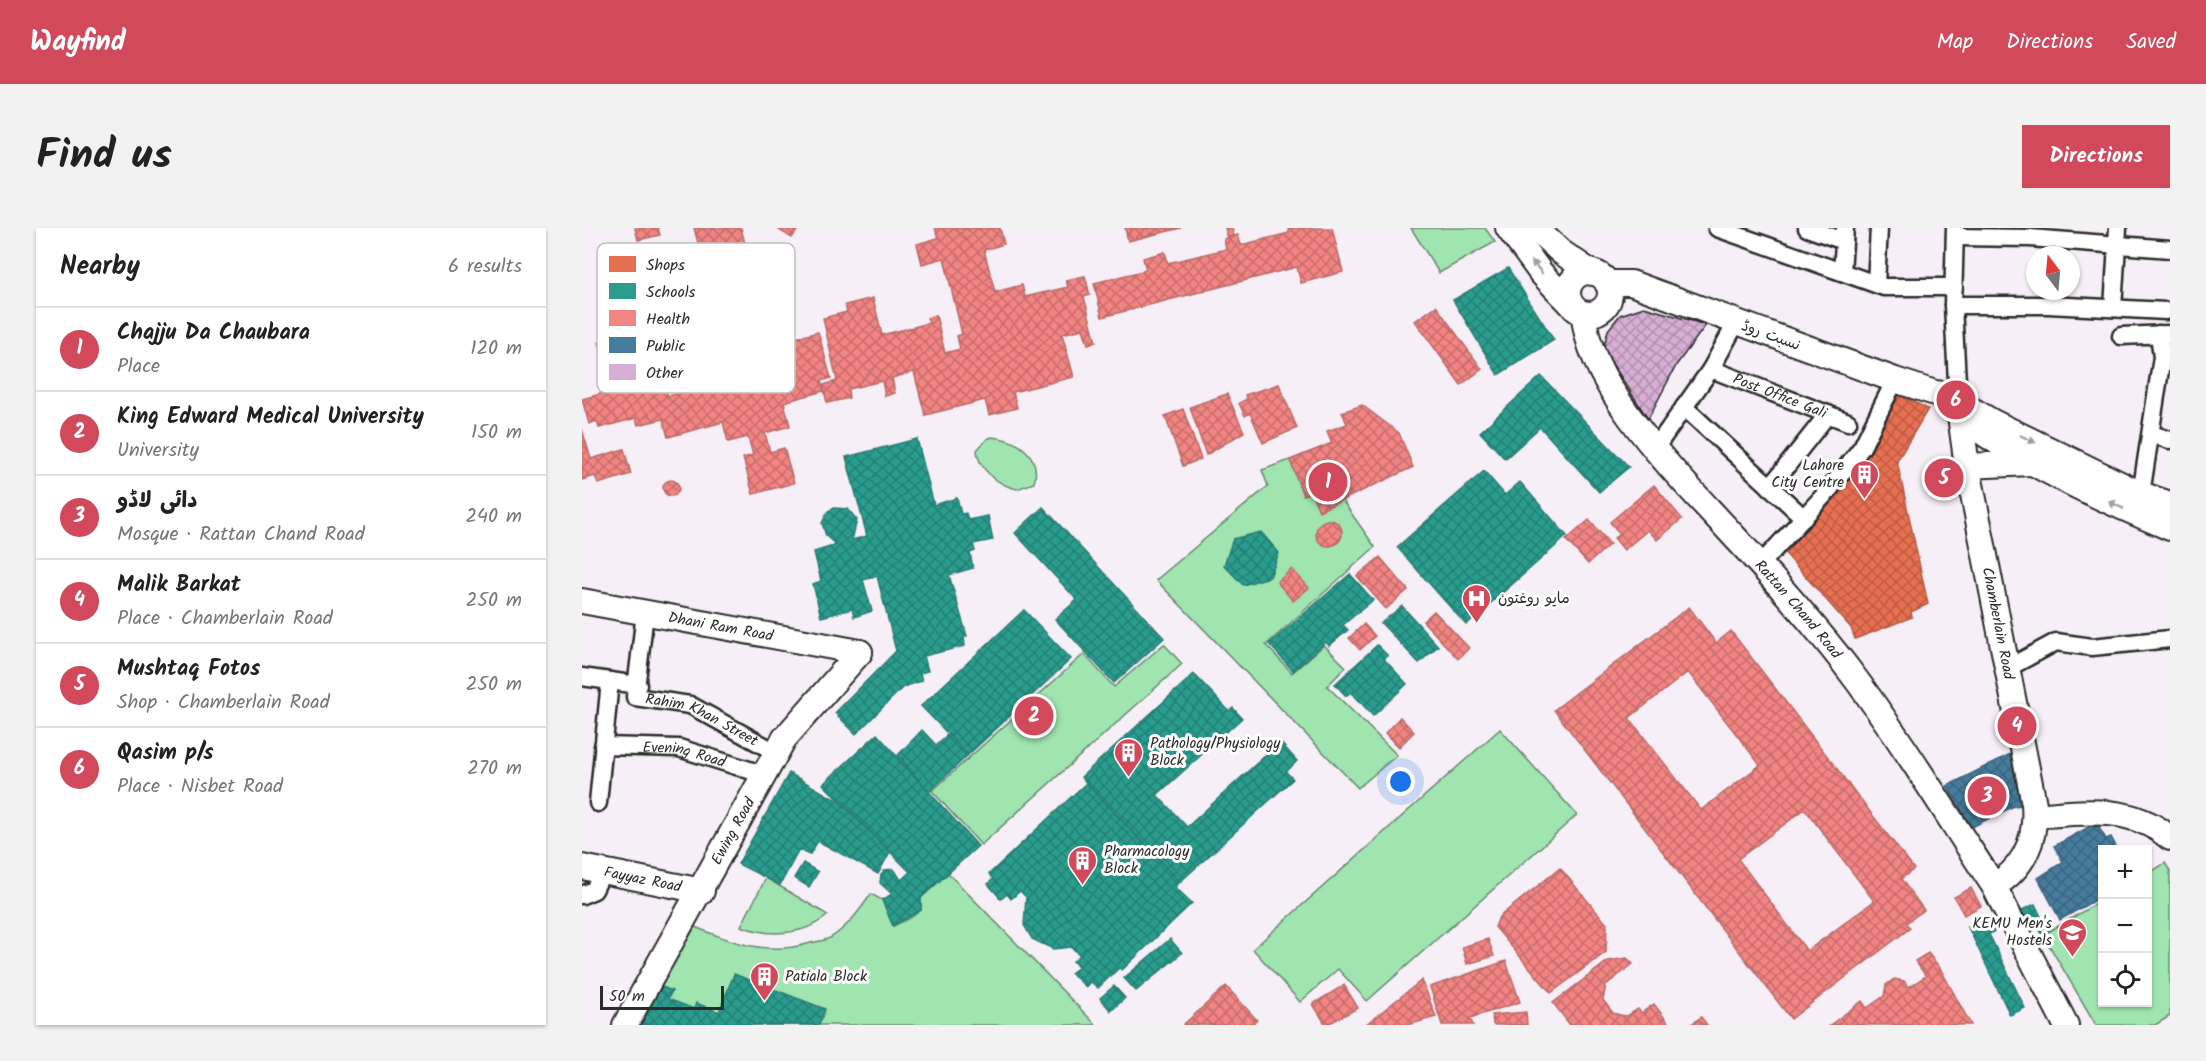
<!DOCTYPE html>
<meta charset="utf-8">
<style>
:root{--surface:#fff;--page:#f2f2f2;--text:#222;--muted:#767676;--line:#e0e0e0;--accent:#d1495b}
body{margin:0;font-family:Kalam,"Playpen Sans Arabic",sans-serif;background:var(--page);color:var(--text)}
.controls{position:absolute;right:18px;bottom:18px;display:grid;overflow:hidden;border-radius:0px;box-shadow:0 2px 4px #0004}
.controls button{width:54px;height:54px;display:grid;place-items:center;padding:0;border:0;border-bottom:2px solid var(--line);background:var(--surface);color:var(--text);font:30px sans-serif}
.compass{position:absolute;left:1444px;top:18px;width:54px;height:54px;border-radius:50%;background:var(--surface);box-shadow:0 2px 4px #0004;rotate:344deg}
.scale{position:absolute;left:18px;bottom:15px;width:124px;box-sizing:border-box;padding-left:6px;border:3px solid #2b2b2b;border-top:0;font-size:16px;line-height:21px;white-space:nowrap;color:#2b2b2b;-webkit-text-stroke:4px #fff;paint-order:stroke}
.you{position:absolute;left:819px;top:554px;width:21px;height:21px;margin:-15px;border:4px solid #fff;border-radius:50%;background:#1a73e8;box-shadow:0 0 0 9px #1a73e833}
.badge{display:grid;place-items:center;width:39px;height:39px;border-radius:50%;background:var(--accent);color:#fff;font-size:20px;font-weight:700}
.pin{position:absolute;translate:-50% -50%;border:3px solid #fff;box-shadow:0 2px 6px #0006}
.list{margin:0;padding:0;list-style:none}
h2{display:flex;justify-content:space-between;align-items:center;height:78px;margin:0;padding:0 24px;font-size:26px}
h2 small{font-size:20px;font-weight:400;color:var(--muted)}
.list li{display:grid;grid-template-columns:39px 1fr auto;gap:18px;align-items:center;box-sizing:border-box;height:84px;padding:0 24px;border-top:2px solid var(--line)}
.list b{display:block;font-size:22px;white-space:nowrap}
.list p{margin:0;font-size:20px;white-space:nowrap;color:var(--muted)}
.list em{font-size:20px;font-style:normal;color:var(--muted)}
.icon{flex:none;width:33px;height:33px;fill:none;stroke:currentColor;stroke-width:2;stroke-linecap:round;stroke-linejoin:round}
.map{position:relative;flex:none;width:1588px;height:797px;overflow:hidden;border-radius:0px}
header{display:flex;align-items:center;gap:36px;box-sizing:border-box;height:84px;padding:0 30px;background:var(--accent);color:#fff}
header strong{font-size:28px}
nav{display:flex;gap:33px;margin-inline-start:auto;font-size:21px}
.intro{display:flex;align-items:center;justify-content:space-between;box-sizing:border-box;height:144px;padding:0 36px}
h1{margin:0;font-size:42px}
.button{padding:15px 27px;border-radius:0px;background:var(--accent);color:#fff;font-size:21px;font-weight:700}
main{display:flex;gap:36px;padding:0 36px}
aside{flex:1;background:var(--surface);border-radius:0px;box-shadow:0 2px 4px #0004}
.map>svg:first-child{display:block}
.green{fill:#a0e4b0;stroke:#66886e;stroke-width:1.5}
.shops{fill:url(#shops-cross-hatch);stroke:#af5b46;stroke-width:1.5}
.schools{fill:url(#schools-cross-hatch);stroke:#2a7b71;stroke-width:1.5}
.health{fill:url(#health-cross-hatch);stroke:#b66968;stroke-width:1.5;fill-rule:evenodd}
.public{fill:url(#public-cross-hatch);stroke:#3d637b;stroke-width:1.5}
.building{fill:url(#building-cross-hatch);stroke:#2b2b2b;stroke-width:1.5}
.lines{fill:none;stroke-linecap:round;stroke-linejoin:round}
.street-casing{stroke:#2b2b2b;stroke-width:21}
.secondary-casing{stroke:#2b2b2b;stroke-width:28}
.street{stroke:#fff;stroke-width:16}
.secondary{stroke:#fff;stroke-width:24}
.oneway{fill:#a0a0a0}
.labels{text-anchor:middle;stroke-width:6;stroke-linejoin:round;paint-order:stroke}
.street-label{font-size:15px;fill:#2b2b2b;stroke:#fff}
.poi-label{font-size:15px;fill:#2b2b2b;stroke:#fff;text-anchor:start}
.key{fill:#fff;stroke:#bfbfbf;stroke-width:1.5}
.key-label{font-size:16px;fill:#2b2b2b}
</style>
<header>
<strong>Wayfind</strong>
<nav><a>Map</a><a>Directions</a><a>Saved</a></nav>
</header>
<div class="intro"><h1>Find us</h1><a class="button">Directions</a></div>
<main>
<aside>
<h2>Nearby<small>6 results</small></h2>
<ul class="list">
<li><span class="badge">1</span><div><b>Chajju Da Chaubara</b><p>Place</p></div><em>120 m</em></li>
<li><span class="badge">2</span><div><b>King Edward Medical University</b><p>University</p></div><em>150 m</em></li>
<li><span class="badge">3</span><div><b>دائی لاڈو</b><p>Mosque · Rattan Chand Road</p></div><em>240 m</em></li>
<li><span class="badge">4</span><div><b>Malik Barkat</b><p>Place · Chamberlain Road</p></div><em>250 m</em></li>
<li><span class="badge">5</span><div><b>Mushtaq Fotos</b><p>Shop · Chamberlain Road</p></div><em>250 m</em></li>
<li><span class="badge">6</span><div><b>Qasim p/s</b><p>Place · Nisbet Road</p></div><em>270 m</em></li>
</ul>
</aside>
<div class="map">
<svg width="1588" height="797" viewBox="0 0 1588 797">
<defs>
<pattern id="shops-cross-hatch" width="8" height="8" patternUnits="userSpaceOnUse" patternTransform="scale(1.5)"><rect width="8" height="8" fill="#e76f51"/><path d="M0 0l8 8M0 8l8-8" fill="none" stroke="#bb5b43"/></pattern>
<pattern id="schools-cross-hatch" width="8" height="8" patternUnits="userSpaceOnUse" patternTransform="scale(1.5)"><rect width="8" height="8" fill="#2a9d8f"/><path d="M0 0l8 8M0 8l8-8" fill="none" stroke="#248075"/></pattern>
<pattern id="health-cross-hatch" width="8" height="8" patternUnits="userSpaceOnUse" patternTransform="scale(1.5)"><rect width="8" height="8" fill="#f28482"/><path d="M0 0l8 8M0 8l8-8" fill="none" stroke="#c46c6b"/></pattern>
<pattern id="public-cross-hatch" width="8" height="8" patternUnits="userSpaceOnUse" patternTransform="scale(1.5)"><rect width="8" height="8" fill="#457b9d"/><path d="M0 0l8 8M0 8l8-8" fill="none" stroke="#3a6580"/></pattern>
<pattern id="building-cross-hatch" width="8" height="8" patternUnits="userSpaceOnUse" patternTransform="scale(1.5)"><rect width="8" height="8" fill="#d7aed5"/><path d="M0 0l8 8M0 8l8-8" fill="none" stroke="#af8ead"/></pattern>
</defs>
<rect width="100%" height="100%" fill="#f7eff7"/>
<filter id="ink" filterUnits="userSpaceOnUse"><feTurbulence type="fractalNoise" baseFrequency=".0167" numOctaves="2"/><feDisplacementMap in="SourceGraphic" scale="12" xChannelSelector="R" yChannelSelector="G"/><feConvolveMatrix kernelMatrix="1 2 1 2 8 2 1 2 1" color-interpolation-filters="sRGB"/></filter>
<g filter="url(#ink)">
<!-- green -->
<g class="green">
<polygon points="829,0 903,0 913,14 857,45"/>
<path d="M 410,209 C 435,211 460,227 452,255 L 435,261 C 417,257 396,242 395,222 L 405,211 Z"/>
<polygon points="708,232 721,267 729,264 760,272 793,319 684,417 710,445 742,417 764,439 745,458 815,527 776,560 574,352 686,258 680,242"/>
<polygon points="582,416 600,436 399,617 350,563 502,426 532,459"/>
<polygon points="918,501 995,587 785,773 756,741 718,774 671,721"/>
<polygon points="1583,635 1588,643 1588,788 1573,797 1514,797 1461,707 1520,672 1520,774 1566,774 1566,646"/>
<path d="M 366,645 L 514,797 L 52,797 L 108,697 C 147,713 182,728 225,716 C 232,714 241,713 248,710 C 265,700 278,682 289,666 L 300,672 L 311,698 L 328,690 L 339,682 L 339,670 Z"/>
<path d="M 184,650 L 246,687 C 222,708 187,709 159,698 Z"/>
</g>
<!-- shops -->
<polygon class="shops" points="1312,164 1346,181 1315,233 1346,376 1329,384 1330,389 1273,411 1269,400 1201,323"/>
<!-- schools -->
<g class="schools">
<polygon points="926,40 972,112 916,147 871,72"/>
<polygon points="959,148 1047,239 1017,264 958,199 923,231 898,204"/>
<polygon points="335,211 352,277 375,270 379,286 384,285 386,292 406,288 411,312 391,316 393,323 388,325 391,340 367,347 385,408 382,409 383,418 342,428 346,443 338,445 340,453 321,459 274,506 253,485 314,423 295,348 281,352 290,383 272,389 270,381 239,389 231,356 239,353 232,324 254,317 244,308 240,295 246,283 252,280 266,281 275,292 270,312 285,308 264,229"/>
<polygon points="902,243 923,267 938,254 985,308 884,397 815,319"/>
<polygon points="461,279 582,410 532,455 473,391 495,372 433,305"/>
<polygon points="679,304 697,325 688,349 661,357 642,337 651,311"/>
<polygon points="768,346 791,372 761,397 766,402 747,418 744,414 711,443 687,416"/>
<polygon points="820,378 856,418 837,435 799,395"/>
<polygon points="442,382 489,431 386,527 339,478"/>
<polygon points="795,417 806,428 802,431 825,456 791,488 769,464 764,468 753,456"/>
<polygon points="612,446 647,483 651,480 660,490 575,567 605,599 698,514 715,533 704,544 711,551 598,654 499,549"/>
<polygon points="340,502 354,517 366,506 386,527 347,564 316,527"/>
<polygon points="295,506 396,618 339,670 339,682 311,698 300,672 310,666 298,655 299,646 303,642 312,641 319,652 328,644 241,556"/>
<polygon points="207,545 258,574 308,624 296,646 236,613 228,626 217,622 198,657 156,636"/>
<polygon points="504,555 598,654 593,659 610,675 540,742 537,740 516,760 509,754 504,759 489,745 497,739 491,733 498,727 489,719 471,721 450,711 442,697 444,669 438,663 429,671 425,666 419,671 406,656 411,651 407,646"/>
<polygon points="221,635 236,644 227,659 212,650"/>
<polygon points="1453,676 1463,697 1469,694 1471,700 1459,706 1450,686 1407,706 1443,780 1428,787 1386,699 1405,690 1408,697"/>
<polygon points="588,711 600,725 554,763 542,750"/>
<polygon points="152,746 243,781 237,797 60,797 75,757 90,763 86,771 112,781 114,775 137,784"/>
<polygon points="532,758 543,770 529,783 518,770"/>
</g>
<!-- health -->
<g class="health">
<polygon points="53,0 76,0 78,7 56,12"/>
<polygon points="112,0 159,0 168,35 66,61 59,34 117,19"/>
<polygon points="198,0 217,0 210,10 197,2"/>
<polygon points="353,0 418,0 422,16 402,22 413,64 440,57 443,69 486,59 484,52 503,48 508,67 502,69 514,114 506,116 501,101 480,106 492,149 431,164 435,180 407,187 403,172 343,187 332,144 310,150 313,165 303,168 300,153 266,161 267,170 245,175 241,157 255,153 241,90 265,84 263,77 291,70 300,107 347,95 345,90 354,87 363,125 378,121 375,108 380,106 362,30 340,36 335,16 356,10"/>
<polygon points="543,0 599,0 546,13"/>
<polygon points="643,0 650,0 652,8 646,10"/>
<polygon points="706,0 750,0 761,44 719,55 715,39 520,89 512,55 564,42 561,30 583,24 586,35 644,21 642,11 656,7 659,17 707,5"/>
<polygon points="854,78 900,141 879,157 833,93"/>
<polygon points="85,95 92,117 73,122 86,168 134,155 128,133 236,104 249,150 239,153 242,163 202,174 208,198 183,205 188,224 202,220 212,255 171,266 161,230 171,227 166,209 146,214 141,194 86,209 81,191 56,197 54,190 17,200 15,193 7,196 0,171 36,161 28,131 22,133 17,114"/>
<polygon points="697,156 715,200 681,215 668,185 663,188 657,175 665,171 663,167"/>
<polygon points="645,166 662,204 624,227 608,179"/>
<polygon points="780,177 817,205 831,239 737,283 729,264 721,267 708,232 750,215 745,203 765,196 760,184"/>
<polygon points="601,181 619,231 601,238 583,188"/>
<polygon points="0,201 9,231 42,221 49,246 16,256 13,248 0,252"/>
<circle cx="89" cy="260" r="8"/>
<polygon points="1072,257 1100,291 1075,312 1066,302 1042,322 1032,310 1038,306 1028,294"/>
<polygon points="1007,292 1028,316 1006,336 984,312"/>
<circle cx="747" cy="305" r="13"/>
<polygon points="798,329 826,362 804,381 775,348"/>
<polygon points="710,341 727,360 711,373 695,354"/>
<path d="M 1107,379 L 1134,415 L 1149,403 L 1332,641 L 1319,651 L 1342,682 L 1324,695 L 1328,700 L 1209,791 L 972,482 ZM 1106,444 L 1178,537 L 1119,582 L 1047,490 ZM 1223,581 L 1292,673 L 1225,723 L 1156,631 Z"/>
<polygon points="852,383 887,420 876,431 841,393"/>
<polygon points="782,396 793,408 778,422 767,410"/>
<polygon points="818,489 832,504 817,519 803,505"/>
<polygon points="978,640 1025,696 1024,724 969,765 913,699 917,689"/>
<polygon points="1389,660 1399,678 1382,687 1372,669"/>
<polygon points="906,711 912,728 885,736 880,719"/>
<polygon points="1346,725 1358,740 1389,797 1248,797 1280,773 1285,780 1302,768 1304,757 1312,751 1322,753 1327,759 1344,748 1333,733"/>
<polygon points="1045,730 1051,736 1024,757 1021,772 1031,785 1038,787 1045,788 1056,781 1059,785 1072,776 1088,797 988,797 971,775 1026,733"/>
<polygon points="924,733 938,774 888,790 891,797 860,797 848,759"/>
<polygon points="840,752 854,789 826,797 783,797"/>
<polygon points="762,757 776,780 744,797 731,776"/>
<polygon points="644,758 675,792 670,797 601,797"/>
<polygon points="944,784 945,797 911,797 910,787"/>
<polygon points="1119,789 1125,797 1108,797"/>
</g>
<!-- public -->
<g class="public">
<polygon points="1430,525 1440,577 1432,578 1390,599 1365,558"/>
<polygon points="1514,595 1524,611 1529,609 1536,622 1520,622 1520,668 1478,692 1456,650 1481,634 1472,618"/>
</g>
<!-- building -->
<polygon class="building" points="1062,79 1124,97 1095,136 1066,191 1024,126 1022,118 1026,102 1038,87"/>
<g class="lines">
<defs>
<g id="street">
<polyline points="1135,0 1302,59 1372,59"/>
<polyline points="1225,0 1262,13"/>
<polyline points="1373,0 1371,77 1376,173"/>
<polyline points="1373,9 1448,10 1588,21"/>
<polyline points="1260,44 1263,0"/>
<polyline points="1294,56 1297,0"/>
<polyline points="1371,77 1466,77 1584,83"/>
<polyline points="1531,80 1536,0"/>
<polyline points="1539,108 1586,106"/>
<path id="s1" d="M 1129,141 L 1266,194"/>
<polyline points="1102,179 1222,290"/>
<polyline points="1569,206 1588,212"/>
<polyline points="1072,222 1129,141 1154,95"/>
<polyline points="1188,259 1246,186"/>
<polyline points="1559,266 1580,129 1577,106"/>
<polyline points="1178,337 1246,263 1280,219 1313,152"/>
<path id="s2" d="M 63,385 L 53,469 L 108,477 L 195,525"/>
<polyline points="1424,441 1474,414 1510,419 1588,411"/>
<polyline points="0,449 56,457"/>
<path id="s3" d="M 21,518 L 97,520 L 183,547"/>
<polyline points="16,575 28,453"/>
<polyline points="0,667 12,662 21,643"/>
</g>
<g id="secondary">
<polyline points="926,0 959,45 988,75"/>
<polyline points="953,0 979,24 1010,45"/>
<circle cx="1007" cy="65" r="21"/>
<polyline points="1025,55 1049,55 1313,152 1353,165 1363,166 1411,194 1559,266 1588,276"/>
<path id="s4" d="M 1002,86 C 1005,160 1101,252 1149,305 C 1192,351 1235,399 1273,450 C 1323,517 1366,589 1412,658 L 1427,688"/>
<path id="s5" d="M 1376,173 L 1384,231 L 1452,576 C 1455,611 1442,640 1412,658"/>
<path d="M 1388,196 C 1449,239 1519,271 1588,300"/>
<polyline points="1386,238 1449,235"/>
<path id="s6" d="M 0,373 L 278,424"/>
<path d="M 1453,588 C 1500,584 1549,576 1588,610"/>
<path id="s7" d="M 0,639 L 120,663"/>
<polyline points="1431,695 1484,797"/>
<path id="s8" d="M 43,797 L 202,511 L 278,424"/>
</g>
</defs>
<!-- street casing -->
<use href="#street" class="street-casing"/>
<!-- secondary casing -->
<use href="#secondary" class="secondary-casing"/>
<!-- street -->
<use href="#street" class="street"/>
<!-- secondary -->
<use href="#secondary" class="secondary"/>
</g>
<!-- one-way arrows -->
<defs><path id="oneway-solid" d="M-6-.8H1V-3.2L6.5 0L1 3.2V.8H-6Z" transform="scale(1.5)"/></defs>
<g class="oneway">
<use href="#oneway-solid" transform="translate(955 39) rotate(-129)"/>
<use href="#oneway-solid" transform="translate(1446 211) rotate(26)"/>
<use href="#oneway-solid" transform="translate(1534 277) rotate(-154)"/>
</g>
</g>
<!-- icons -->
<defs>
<symbol id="building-pin" viewBox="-11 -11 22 30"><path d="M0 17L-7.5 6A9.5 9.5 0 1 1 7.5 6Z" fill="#d1495b" stroke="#fff"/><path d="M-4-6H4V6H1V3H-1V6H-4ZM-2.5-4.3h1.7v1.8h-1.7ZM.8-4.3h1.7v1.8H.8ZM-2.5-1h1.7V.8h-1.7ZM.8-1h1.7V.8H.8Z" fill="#fff"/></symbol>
<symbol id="hospital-pin" viewBox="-11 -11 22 30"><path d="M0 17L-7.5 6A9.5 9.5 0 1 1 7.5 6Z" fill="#d1495b" stroke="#fff"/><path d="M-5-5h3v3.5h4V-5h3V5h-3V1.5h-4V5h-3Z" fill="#fff"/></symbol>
<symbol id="university-pin" viewBox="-11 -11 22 30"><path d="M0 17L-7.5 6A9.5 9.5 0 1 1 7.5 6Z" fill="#d1495b" stroke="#fff"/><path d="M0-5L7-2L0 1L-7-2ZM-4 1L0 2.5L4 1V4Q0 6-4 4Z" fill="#fff"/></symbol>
</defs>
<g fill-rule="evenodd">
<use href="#building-pin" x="1266" y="230" width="33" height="45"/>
<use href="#hospital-pin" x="878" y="354" width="33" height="45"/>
<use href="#building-pin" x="530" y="508" width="33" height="45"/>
<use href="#building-pin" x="484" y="616" width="33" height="45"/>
<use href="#university-pin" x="1474" y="688" width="33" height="45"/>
<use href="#building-pin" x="166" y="732" width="33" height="45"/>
</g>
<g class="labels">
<!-- street labels -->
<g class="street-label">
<text transform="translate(1189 107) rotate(20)" y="5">نسبت روڈ</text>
<text dy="5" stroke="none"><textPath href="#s1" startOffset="74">Post Office Gali</textPath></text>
<text dy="5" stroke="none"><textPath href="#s4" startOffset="370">Rattan Chand Road</textPath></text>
<text dy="5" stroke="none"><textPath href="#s5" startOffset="226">Chamberlain Road</textPath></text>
<text dy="5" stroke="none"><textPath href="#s6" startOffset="141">Dhani Ram Road</textPath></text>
<text dy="5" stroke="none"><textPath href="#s2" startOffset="156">Rahim Khan Street</textPath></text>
<text dy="5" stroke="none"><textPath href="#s3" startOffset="82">Evening Road</textPath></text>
<text dy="5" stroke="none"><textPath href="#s8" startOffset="222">Ewing Road</textPath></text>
<text dy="5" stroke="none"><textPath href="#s7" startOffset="62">Fayyaz Road</textPath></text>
</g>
<!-- poi labels -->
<g class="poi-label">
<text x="1262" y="242" text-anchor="end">Lahore<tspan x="1262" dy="17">City Centre</tspan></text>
<text x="916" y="375">مایو روغتون</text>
<text x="568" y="520">Pathology/Physiology<tspan x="568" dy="17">Block</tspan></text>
<text x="522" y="628">Pharmacology<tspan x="522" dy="17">Block</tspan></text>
<text x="1470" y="700" text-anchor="end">KEMU Men's<tspan x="1470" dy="17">Hostels</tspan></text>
<text x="203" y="753">Patiala Block</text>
</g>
</g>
<!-- legend -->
<rect x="15" y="15" width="198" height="150" rx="9" class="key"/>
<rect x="27" y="28" width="27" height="16" fill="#e76f51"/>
<rect x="27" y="55" width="27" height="16" fill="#2a9d8f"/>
<rect x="27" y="82" width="27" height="16" fill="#f28482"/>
<rect x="27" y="109" width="27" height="16" fill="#457b9d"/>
<rect x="27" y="136" width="27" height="16" fill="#d7aed5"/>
<g class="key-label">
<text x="64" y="42">Shops</text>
<text x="64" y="69">Schools</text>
<text x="64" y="96">Health</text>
<text x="64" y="123">Public</text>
<text x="64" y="150">Other</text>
</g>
</svg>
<div class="controls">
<button>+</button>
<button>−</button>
<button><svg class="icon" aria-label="locate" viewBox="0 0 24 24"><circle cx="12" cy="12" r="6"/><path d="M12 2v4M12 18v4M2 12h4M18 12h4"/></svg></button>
</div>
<svg class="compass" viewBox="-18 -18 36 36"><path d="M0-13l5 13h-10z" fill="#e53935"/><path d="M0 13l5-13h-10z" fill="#767676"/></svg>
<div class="scale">50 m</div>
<div class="you"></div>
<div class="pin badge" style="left:746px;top:254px">1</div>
<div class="pin badge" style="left:452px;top:488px">2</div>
<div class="pin badge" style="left:1405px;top:568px">3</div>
<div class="pin badge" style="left:1435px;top:498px">4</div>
<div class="pin badge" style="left:1362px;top:250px">5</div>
<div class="pin badge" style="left:1374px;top:172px">6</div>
</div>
</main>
